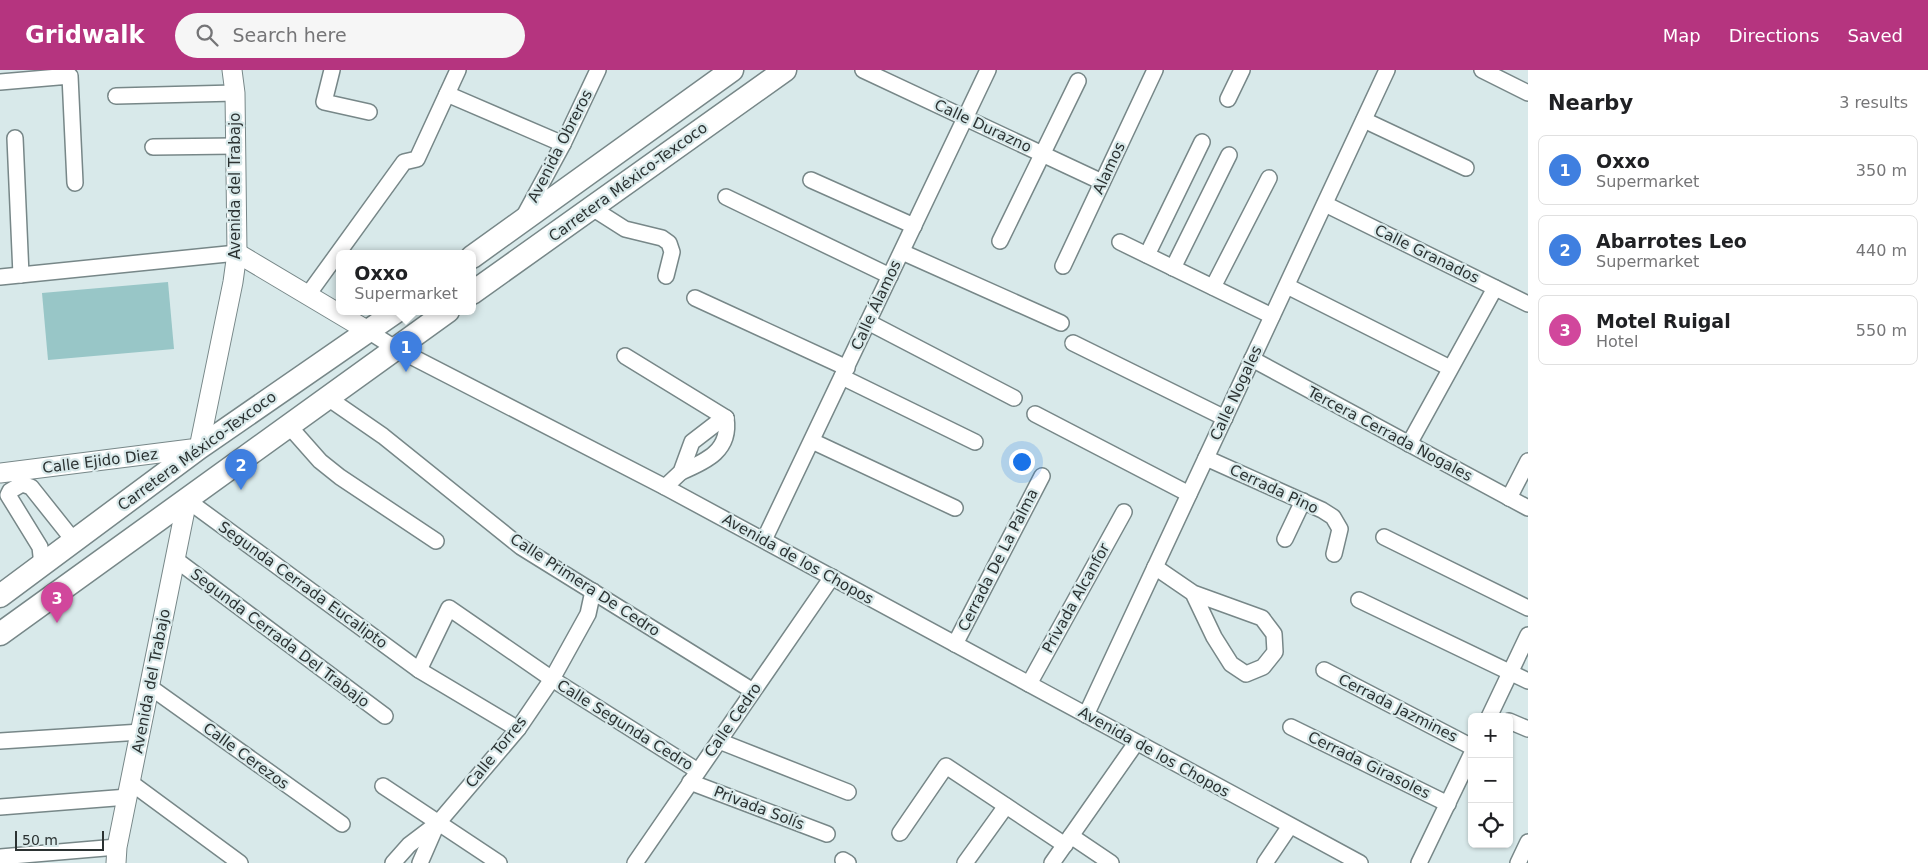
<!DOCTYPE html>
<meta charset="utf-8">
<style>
:root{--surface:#fff;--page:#f6f6f6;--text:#202124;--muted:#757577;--line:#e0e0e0;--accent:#b5347f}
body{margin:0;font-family:"DejaVu Sans",sans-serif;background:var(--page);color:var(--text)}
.controls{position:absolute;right:15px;bottom:15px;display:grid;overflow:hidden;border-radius:8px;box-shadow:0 1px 4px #0004}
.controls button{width:45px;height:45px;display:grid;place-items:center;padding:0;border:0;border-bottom:1px solid var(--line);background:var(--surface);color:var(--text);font:25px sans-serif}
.scale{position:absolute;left:15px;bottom:12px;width:89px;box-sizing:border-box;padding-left:5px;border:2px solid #2b3232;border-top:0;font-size:14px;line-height:18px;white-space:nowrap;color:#2b3232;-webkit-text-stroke:4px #d8e9ea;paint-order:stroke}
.you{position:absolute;left:1021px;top:391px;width:18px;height:18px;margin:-12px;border:4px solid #fff;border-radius:50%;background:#1a73e8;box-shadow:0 0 0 8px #1a73e833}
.badge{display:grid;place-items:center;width:32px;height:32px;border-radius:50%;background:var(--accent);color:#fff;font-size:16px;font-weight:700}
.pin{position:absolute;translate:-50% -41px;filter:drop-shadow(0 1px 2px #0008)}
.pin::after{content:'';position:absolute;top:26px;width:18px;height:15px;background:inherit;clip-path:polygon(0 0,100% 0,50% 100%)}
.popup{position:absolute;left:336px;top:180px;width:140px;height:65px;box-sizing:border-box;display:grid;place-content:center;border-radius:8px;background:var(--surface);filter:drop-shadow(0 1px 4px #0005);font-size:16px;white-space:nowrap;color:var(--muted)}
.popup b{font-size:19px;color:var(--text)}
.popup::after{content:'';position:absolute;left:50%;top:100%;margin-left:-10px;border:10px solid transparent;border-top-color:var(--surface)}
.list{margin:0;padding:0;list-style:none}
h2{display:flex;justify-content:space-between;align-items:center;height:65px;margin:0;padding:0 20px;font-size:21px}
h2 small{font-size:16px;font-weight:400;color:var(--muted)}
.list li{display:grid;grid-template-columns:32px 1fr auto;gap:15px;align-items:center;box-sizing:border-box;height:70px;margin:0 10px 10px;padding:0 10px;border:1px solid var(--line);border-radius:8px}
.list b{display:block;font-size:19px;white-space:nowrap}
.list p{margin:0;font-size:16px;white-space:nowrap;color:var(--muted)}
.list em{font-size:16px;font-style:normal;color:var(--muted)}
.icon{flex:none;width:28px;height:28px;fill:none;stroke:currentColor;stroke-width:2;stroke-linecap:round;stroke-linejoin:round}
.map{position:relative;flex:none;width:1528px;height:793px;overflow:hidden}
header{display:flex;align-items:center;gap:30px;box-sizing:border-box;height:70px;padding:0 25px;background:var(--accent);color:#fff}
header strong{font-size:24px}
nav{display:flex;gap:28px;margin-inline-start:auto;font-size:18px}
.search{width:350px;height:45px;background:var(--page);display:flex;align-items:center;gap:12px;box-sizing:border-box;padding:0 18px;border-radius:28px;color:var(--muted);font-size:19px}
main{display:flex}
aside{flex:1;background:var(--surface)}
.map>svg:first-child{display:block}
.green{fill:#98c6c7}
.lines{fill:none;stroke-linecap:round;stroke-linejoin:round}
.minor-casing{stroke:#778788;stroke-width:18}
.major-casing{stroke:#778788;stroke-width:21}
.highway-casing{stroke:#778788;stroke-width:25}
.minor{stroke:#fff;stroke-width:15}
.major{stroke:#fff;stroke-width:19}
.highway{stroke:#fff;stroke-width:22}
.labels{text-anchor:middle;stroke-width:4.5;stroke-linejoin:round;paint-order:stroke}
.street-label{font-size:15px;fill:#2b3232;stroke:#d8e9ea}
</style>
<header>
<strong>Gridwalk</strong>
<div class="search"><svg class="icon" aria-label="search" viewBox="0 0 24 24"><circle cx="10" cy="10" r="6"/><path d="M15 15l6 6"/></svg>Search here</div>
<nav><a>Map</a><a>Directions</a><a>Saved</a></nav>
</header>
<main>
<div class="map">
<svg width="1528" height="793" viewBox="0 0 1528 793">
<rect width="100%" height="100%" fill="#d8e9ea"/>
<!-- green -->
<polygon class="green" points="168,212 174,279 48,290 42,223"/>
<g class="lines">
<defs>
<g id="minor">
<polyline points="332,0 324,32 369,42"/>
<polyline points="863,0 1102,112"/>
<polyline points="1482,0 1528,23"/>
<polyline points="0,12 70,6 75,113"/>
<polyline points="447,24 563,74"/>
<polyline points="116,26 235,23"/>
<polyline points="1228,29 1242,0"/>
<polyline points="1364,50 1466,98"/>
<polyline points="15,68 21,205"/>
<polyline points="153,77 235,76"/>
<polyline points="811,110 914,156"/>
<polyline points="726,127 890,206"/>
<polyline points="1325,134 1528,234"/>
<polyline points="592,138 625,159 662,168 669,173 672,182 666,206"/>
<polyline points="524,146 563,74 598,0"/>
<polyline points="1000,171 1078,11"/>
<polyline points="1120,172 1272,246"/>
<polyline points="902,182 1061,253"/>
<polyline points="1147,185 1202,72"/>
<polyline points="1063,196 1155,0"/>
<polyline points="1173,198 1229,85"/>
<polyline points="0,207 237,183"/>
<polyline points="1287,216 1450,298"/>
<polyline points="1213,217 1269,108"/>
<polyline points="307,226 404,92 417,89 458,0"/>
<polyline points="695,228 847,298"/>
<polyline points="868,252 1014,328"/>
<polyline points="368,261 395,278 665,417 1360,793"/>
<polyline points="1073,273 1225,348"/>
<polyline points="625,286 726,348"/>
<polyline points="1252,289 1528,438"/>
<polyline points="842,307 975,372"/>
<polyline points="328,328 383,366 521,477 753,621"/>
<polyline points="1035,344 1189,424"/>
<polyline points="289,356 320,391 340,407 436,471"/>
<polyline points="812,371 955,438"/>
<polyline points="1409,374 1495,218"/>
<polyline points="1206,388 1322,440 1333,447 1340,459 1334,484"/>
<path d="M 681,402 C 707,391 731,380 726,348"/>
<polyline points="665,417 681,402 692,372 718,352 726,348"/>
<polyline points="1509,428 1528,391"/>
<polyline points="187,430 419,600 518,659"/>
<polyline points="1384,467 1528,538"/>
<polyline points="1285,469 1303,431"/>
<polyline points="764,470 988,0"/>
<polyline points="175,489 385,646"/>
<polyline points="42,495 40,477 8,425 10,421 22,414 31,417 74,471"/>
<polyline points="1155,497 1193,523 1262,548 1274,564 1275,582 1263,597 1246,604 1231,594 1214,567 1193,523"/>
<polyline points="1359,530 1528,611"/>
<polyline points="955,574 1042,406"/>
<polyline points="419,600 449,538 552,609 698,701"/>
<polyline points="1324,600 1472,677"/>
<polyline points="1029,614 1124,442"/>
<polyline points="150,617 342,754"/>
<polyline points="1086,645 1387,0"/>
<polyline points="1489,647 1528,565"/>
<polyline points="1509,651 1528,659"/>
<polyline points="1291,657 1448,734"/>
<polyline points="0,671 141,662"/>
<polyline points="719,671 848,722"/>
<polyline points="130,712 240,793"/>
<polyline points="690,712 827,764"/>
<polyline points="383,716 499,793"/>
<polyline points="0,737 128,727"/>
<polyline points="900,763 946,696 1065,775"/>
<polyline points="1071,766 1111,793"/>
<polyline points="0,787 117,777"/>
<polyline points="843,790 848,793"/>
<polyline points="393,793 409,775 438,753 518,659 552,609 588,544 593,521"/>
<polyline points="420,793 437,754"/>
<polyline points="635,793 832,507"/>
<polyline points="965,793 1006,736"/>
<polyline points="1052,793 1136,673"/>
<polyline points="1265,793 1290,756"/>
<polyline points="1419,793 1472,683"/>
<polyline points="1518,793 1528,772"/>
</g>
<g id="major">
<polyline points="237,183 368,261"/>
<polyline points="0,403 199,378 233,212 237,183 235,23 232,0"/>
<polyline points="116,793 117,777 187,430"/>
</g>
<g id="highway">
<polyline points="472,187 732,0"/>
<polyline points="472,223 785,0"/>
<polyline points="0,526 199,378 397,241"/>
<polyline points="0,564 448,241"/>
</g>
</defs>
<!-- minor casing -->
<use href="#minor" class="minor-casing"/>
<!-- major casing -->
<use href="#major" class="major-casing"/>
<!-- highway casing -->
<use href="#highway" class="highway-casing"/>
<!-- minor -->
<use href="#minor" class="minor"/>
<!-- major -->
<use href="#major" class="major"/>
<!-- highway -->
<use href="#highway" class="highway"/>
</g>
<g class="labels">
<!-- street labels -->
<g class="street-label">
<text transform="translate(983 56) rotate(25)" y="5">Calle Durazno</text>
<text transform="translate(560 76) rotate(-63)" y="5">Avenida Obreros</text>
<text transform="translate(1109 98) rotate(-65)" y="5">Alamos</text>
<text transform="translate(628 112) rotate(-36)" y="5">Carretera México-Texcoco</text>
<text transform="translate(235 116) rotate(-90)" y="5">Avenida del Trabajo</text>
<text transform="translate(1427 184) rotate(26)" y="5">Calle Granados</text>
<text transform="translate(876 235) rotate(-65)" y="5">Calle Álamos</text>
<text transform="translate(1236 323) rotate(-65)" y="5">Calle Nogales</text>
<text transform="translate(1390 364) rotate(28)" y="5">Tercera Cerrada Nogales</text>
<text transform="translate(197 381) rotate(-36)" y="5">Carretera México-Texcoco</text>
<text transform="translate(100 391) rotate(-7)" y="5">Calle Ejido Diez</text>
<text transform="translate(1274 419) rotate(25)" y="5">Cerrada Pino</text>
<text transform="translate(798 489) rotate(29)" y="5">Avenida de los Chopos</text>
<text transform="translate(998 490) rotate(-63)" y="5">Cerrada De La Palma</text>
<text transform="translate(303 515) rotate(36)" y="5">Segunda Cerrada Eucalipto</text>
<text transform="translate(585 515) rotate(33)" y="5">Calle Primera De Cedro</text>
<text transform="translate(1076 528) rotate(-61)" y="5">Privada Alcanfor</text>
<text transform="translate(280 568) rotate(37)" y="5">Segunda Cerrada Del Trabajo</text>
<text transform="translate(151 611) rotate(-79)" y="5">Avenida del Trabajo</text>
<text transform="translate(1398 638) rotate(27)" y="5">Cerrada Jazmines</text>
<text transform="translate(733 650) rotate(-55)" y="5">Calle Cedro</text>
<text transform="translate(625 655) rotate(32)" y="5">Calle Segunda Cedro</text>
<text transform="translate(496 682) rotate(-51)" y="5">Calle Torres</text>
<text transform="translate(1154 682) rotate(29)" y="5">Avenida de los Chopos</text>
<text transform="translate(246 686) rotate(36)" y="5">Calle Cerezos</text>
<text transform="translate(1369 695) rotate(26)" y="5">Cerrada Girasoles</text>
<text transform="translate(759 738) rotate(21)" y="5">Privada Solís</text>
</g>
</g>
</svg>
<div class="controls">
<button>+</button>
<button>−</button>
<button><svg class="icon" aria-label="locate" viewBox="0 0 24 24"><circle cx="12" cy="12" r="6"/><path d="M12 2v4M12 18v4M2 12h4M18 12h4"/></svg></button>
</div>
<div class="scale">50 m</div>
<div class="you"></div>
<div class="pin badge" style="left:406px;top:302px;background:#3f7fe0">1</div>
<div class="popup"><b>Oxxo</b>Supermarket</div>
<div class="pin badge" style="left:241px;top:420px;background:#3f7fe0">2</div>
<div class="pin badge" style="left:57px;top:553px;background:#d1479c">3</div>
</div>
<aside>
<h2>Nearby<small>3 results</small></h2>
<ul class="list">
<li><span class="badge" style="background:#3f7fe0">1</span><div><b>Oxxo</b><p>Supermarket</p></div><em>350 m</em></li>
<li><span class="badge" style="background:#3f7fe0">2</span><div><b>Abarrotes Leo</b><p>Supermarket</p></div><em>440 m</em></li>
<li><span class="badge" style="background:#d1479c">3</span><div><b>Motel Ruigal</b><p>Hotel</p></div><em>550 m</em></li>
</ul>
</aside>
</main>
